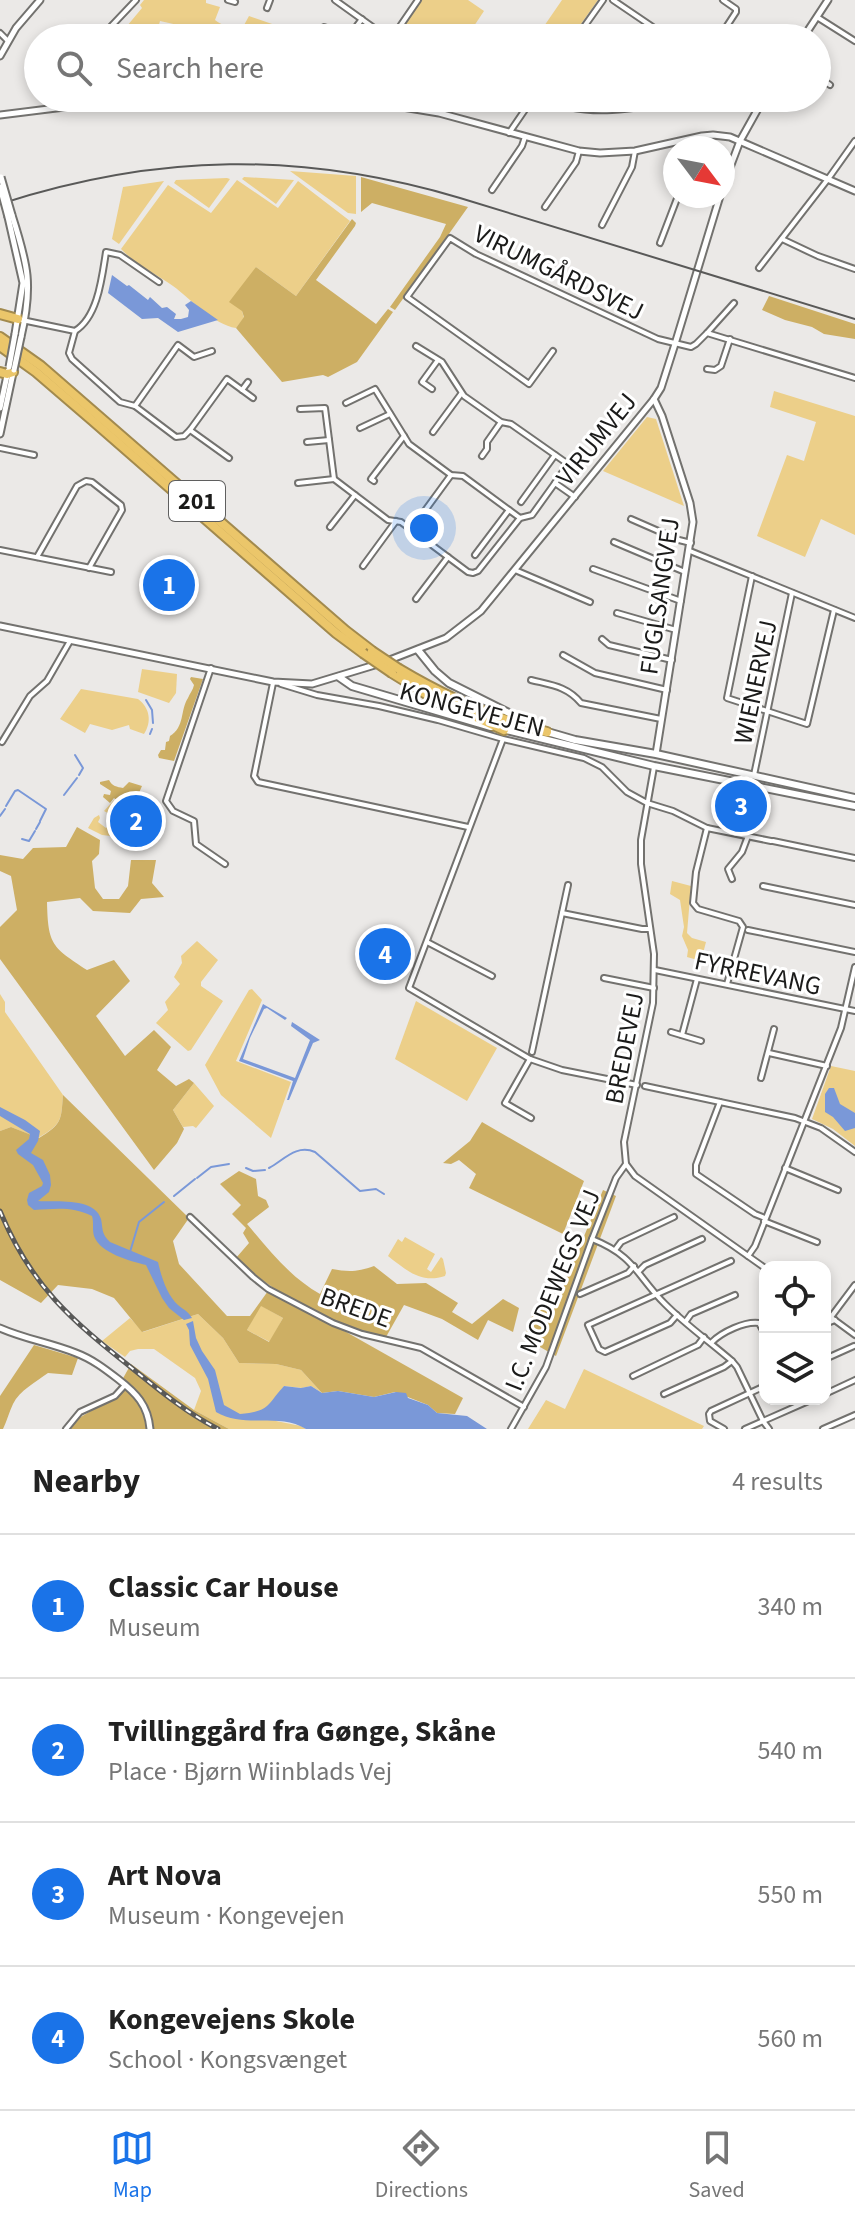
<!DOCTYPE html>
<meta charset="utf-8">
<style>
:root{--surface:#fff;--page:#f6f6f6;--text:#222;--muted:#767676;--line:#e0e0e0;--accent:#1a73e8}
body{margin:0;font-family:"Source Sans 3",sans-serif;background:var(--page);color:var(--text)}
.controls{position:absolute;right:24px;bottom:24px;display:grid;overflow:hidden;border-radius:16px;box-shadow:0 4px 12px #0003}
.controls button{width:72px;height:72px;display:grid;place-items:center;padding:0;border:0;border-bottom:2px solid var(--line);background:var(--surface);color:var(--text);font:40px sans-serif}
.compass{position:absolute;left:663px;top:136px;width:72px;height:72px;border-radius:50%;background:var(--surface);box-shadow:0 4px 12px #0003;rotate:122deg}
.you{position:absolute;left:424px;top:528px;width:28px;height:28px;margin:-20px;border:6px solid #fff;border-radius:50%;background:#1a73e8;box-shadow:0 0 0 12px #1a73e833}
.badge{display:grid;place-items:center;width:52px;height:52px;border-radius:50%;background:var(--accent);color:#fff;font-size:26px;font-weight:700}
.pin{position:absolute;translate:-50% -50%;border:4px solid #fff;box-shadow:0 2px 8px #0006}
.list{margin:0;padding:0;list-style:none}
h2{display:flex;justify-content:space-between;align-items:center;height:104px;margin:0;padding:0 32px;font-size:34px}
h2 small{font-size:26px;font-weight:400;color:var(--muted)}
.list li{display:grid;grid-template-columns:52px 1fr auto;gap:24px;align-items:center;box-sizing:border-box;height:144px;padding:0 32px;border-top:2px solid var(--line)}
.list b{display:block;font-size:30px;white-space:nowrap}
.list p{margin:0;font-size:26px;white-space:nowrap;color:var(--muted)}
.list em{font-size:26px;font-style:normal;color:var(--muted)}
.icon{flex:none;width:44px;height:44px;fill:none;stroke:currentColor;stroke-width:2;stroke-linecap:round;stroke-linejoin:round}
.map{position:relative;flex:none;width:855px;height:1429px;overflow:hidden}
.search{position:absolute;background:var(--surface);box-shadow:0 4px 12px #0003;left:24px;right:24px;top:24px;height:88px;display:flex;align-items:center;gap:20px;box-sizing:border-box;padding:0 28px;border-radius:44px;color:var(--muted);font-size:30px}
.sheet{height:680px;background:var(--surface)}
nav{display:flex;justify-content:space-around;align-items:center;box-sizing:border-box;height:112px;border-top:2px solid var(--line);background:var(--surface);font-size:22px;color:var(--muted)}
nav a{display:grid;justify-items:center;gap:4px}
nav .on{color:var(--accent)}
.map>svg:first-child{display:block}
.green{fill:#eccf89}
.forest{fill:#cdaf64;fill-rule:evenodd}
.water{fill:#7a98d8}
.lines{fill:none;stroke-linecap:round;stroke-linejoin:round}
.stream{stroke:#7a98d8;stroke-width:2}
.minor-casing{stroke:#73726f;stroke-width:8}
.tertiary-casing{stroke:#73726f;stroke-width:9}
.secondary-casing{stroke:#73726f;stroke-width:10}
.motorway-casing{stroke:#a28a4e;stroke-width:12}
.minor{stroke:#fff;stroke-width:4}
.tertiary{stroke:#fff;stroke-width:5}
.secondary{stroke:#fff;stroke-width:6}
.motorway{stroke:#ebc66a;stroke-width:8}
.tram{stroke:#595958;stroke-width:2}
.rail-casing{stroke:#595958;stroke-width:5}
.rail{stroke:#fff;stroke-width:2;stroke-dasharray:6;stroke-linecap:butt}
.tertiary-bridge-casing{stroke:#73726f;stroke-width:9;stroke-linecap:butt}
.motorway-bridge-casing{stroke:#a28a4e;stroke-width:12;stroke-linecap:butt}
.tertiary-bridge{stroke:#fff;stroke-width:5}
.motorway-bridge{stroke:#ebc66a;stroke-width:8}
.labels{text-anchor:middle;stroke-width:6;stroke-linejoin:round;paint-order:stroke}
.shield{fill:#fff;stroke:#5f5f5f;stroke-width:2}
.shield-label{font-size:24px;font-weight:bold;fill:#1b1b1a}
.street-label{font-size:26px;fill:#1b1b1a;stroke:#fff}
</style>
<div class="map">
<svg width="855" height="1429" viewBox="0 0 855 1429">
<rect width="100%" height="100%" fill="#ebe9e7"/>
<!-- green -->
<g class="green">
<path d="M 144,0 L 206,0 L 206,3 L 220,7 L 215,20 C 223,26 234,30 243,27 L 249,16 L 301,34 L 300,38 L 194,38 L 196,29 L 160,21 L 157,32 L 127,26 L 142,8 L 140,5 Z"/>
<polygon points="422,0 468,0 484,11 466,38 395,38"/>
<polygon points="562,0 598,0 571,38 549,38 540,32"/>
<polygon points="290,171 356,176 356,214 348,213"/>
<polygon points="244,177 294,180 276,204 242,179"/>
<polygon points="227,178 230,179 209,208 174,183 176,180"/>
<path d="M 237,180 L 278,208 L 298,181 L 350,221 L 296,296 L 256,267 L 242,311 L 244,318 L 236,328 C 214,325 191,299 173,286 C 156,274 135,264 121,249 L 168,185 L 211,213 Z"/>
<polygon points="164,181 119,244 112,239 123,187"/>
<polygon points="774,391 855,416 855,535 821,519 805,557 757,536 787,455 804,461 816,422 770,407"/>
<polygon points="647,417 656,419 684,506 603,471"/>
<polygon points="142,669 177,674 176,693 169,703 138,692"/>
<path d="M 81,689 L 138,699 C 150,708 152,722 144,734 L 130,729 L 129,725 L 112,730 L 90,724 L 85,733 L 60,719 Z"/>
<polygon points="114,800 114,805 118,806 120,803 124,812 122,817 127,820 119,837 102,835 88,828 94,818 99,815 100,818 98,822 106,828 113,820 113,816 104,811"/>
<polygon points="672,881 691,886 687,933 692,938 706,942 701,961 687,957 688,950 682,936 684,927 680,900 670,894"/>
<polygon points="197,941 218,960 201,982 201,986 223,1001 191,1050 188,1051 156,1023 168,1010 165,1002 180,984 174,977 182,963 181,956"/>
<polygon points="252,989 262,1000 236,1061 291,1082 271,1138 221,1095 205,1065 249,990"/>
<path d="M 0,994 L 5,1002 L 5,1012 L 63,1095 C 61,1121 62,1124 38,1138 L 11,1127 L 0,1131 Z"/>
<polygon points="416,1001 497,1048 467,1101 395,1059"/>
<polygon points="831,1066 855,1071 855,1146 833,1129 812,1119"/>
<polygon points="194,1083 214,1106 196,1128 193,1126 183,1127 173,1110"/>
<path d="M 405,1237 L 435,1254 L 427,1269 L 431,1272 L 441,1257 L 443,1259 L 446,1273 L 445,1276 C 421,1284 406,1270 388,1256 L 398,1239 L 402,1242 Z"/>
<polygon points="260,1305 283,1318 270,1342 247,1330"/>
<polygon points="198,1314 223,1338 239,1363 276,1364 301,1370 322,1393 311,1386 302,1388 284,1386 274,1402 276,1421 301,1426 306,1429 229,1429 194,1410 201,1391 195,1378 154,1349 138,1349 130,1351 125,1357 102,1341 130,1318 143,1332"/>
<polygon points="584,1369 704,1426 702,1429 528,1429 546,1400 565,1409"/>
</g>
<!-- forest -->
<g class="forest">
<polygon points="361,177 468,207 395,310 390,307 440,237 446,224 372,203 361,212"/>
<polygon points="352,219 356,223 355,226 316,280 376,324 388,309 393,312 357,362 328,377 323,375 282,382 236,328 244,317 242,311 229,302 256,267 296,296"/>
<polygon points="769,296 855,324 855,339 824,334 812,327 785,320 762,310"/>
<path d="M 191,677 L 203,679 L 174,761 L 159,758 L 158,755 L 161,750 L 165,750 L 166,742 L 169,741 L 170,736 C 185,727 180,710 188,698 C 190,693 193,690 194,685 L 190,679 Z"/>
<path d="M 109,780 C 112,786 117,787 123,788 L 129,782 L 142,786 L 129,815 C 122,810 121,803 114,798 L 110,803 L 103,797 L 104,794 L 110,795 L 111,791 L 100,784 L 100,782 Z"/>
<path d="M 77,827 L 100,840 L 99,854 L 92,861 L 95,888 L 103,899 L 119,899 L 128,886 L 131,860 L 156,860 L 152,883 L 164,897 L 141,899 L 130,913 L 93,911 L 80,898 L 47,902 C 48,945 52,947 87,970 L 114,960 L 130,981 L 96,1016 L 125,1056 L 154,1030 L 171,1047 L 157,1070 L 176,1086 L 189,1079 L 194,1083 L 173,1110 L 184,1129 L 177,1143 L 154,1170 L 0,959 L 0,927 L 17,910 L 11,876 L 0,871 L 0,855 L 23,859 L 33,848 L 66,847 Z"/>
<path d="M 63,1095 L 189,1218 L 173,1241 L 179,1264 L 227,1316 L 250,1316 L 268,1291 L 332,1324 L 463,1398 L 455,1414 L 437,1413 L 428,1405 L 395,1392 L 374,1397 L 338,1391 L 322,1393 L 301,1370 L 276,1364 L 239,1363 L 223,1338 L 198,1314 L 142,1332 L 114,1298 L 92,1289 L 58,1285 L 41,1303 L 0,1280 L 0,1131 L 11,1127 L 39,1138 C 62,1124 61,1121 63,1095 ZM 261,1306 L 283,1318 L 269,1342 L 247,1330 Z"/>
<polygon points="482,1122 584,1181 563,1234 469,1188 476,1174 459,1160 451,1164 443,1163 470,1141"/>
<path d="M 239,1171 L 256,1179 L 258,1196 L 266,1200 L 269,1207 L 247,1224 C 270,1251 290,1277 320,1294 L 332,1269 C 348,1272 358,1272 374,1266 L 397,1284 L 426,1283 L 458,1303 L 452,1312 L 472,1324 L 503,1299 L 519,1308 L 513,1332 L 488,1320 L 478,1340 L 442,1319 L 404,1305 L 386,1337 C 331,1326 277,1296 236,1258 L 249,1243 L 243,1233 L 246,1228 L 232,1214 L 241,1205 L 220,1184 Z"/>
<polygon points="603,1190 616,1196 556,1356 524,1338 536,1306 553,1312"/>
<path d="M 34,1345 L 78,1358 L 72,1375 L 48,1373 C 37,1381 19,1391 13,1404 C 9,1412 7,1421 3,1429 L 0,1429 L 0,1396 Z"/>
<polygon points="131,1364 194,1410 229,1429 68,1429 71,1423 112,1398"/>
</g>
<!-- water -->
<g class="water">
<polygon points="112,275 127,286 129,285 148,300 150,297 162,308 167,307 176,314 174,319 181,319 188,317 189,310 185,305 191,301 218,320 178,332 158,318 142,319 108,293"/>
<polygon points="263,1004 287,1018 285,1020 267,1008 264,1009 250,1038 243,1059 295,1078 310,1040 291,1026 292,1022 320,1040 313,1043 289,1100 287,1100 293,1081 239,1061"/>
<polygon points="829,1088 834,1088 840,1104 855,1113 855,1128 845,1131 833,1117 825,1112 825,1094"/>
<path d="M 0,1107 L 25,1120 L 40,1131 L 38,1141 L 31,1153 L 43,1160 L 50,1175 L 51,1185 L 49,1192 L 38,1201 C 54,1202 95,1197 101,1219 C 103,1228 101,1234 110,1242 L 158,1262 C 161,1276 167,1295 178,1305 C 184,1310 188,1311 192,1318 L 184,1320 L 169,1308 L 162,1298 L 146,1265 C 130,1261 100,1253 94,1236 C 92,1229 94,1223 92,1216 C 72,1206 55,1209 34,1210 L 28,1205 L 27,1200 L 29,1193 L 42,1186 L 43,1183 L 33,1165 L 18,1154 L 16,1150 L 29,1139 L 30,1134 L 0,1116 Z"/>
<path d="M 193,1321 L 196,1338 L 202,1351 L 215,1370 L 224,1405 L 240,1414 C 270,1411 266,1406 284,1386 L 301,1388 L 311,1386 L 322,1393 L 338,1391 L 374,1397 L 396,1392 L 406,1393 L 408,1398 L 428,1405 L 437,1413 L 467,1416 L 487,1429 L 306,1429 C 278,1412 245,1429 216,1412 L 208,1379 L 190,1345 L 189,1330 L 186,1324 Z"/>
</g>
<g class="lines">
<!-- stream -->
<g class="stream">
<polyline points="146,700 152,710 153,723"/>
<polyline points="150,734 152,729"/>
<polyline points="75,755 83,768 79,775"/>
<polyline points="64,795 77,778"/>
<polyline points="6,806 15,791 18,790 46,809 40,821"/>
<polyline points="0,816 5,809"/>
<polyline points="36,829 40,822"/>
<polyline points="22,839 29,841 35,831"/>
<polyline points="246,1168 253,1171 265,1170"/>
<path d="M 269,1168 C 284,1160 296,1144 315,1152 L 360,1191 L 376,1189 L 384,1194"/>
<polyline points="197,1178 211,1167 229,1164"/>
<polyline points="174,1196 195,1179"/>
<polyline points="130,1252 139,1222 164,1202"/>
</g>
<defs>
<g id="minor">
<polyline points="228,0 235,2"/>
<polyline points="335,0 388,38"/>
<polyline points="613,0 669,38"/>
<polyline points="267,8 270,0"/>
<polyline points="817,17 855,41"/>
<polyline points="0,33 8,41"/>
<polyline points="320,37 324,27 350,35 362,19"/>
<polyline points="100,38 136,0"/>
<polyline points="392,38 418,0"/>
<polyline points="576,38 603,0"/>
<polyline points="719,38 736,12 736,9 723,0"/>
<polyline points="817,76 830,85"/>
<polyline points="62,98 62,107"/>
<path d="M 540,98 C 587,119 637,109 685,98"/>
<polyline points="509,133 533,98"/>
<polyline points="492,190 522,146 525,137"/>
<polyline points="545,207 576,162 579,151"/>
<polyline points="602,225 632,167 635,151"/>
<polyline points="782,239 818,256 855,269"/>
<polyline points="660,243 678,196"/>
<polyline points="759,268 828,179 855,141"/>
<path d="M 159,282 L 120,255 L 106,252 C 102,277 98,317 75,331 L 69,353 L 72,359 L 120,402 L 135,406 L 176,437 L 184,436 L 190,430"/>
<polyline points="22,320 75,331"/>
<polyline points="707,333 734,303"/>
<polyline points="416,346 442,362 464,396 501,422 511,424 568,464 555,483"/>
<polyline points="553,351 529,384 407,297 450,238 476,254 658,339 691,347 696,344 707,333 855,378"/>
<polyline points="707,369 715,370 721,366 730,339"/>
<polyline points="432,389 422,382 438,360"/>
<polyline points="242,390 248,382"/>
<polyline points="346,403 375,389 409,444 451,475 463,476 520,518"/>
<polyline points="135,406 178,345 194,357 212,351"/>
<polyline points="300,409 325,408 334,479 388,520 401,522 468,572 473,573 478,571 520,518 532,515 555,483 575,497"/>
<polyline points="360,428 390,414"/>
<polyline points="433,432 461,394"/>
<polyline points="307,442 329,440"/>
<polyline points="0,448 34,455"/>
<polyline points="482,456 487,449 487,442 501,422"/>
<polyline points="229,458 190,430 227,379 253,398"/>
<polyline points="374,481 371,479 404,436"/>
<polyline points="298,483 334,479"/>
<polyline points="521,502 555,455"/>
<polyline points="418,514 421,516 451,475"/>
<polyline points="631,519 679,540 691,543"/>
<polyline points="330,527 355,495"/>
<polyline points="614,542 685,572"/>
<polyline points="0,550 111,572"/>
<polyline points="690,551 855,618"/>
<polyline points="475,555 509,510"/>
<polyline points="37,557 77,486 86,481 92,482 121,505 122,510 89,568"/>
<polyline points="363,566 396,521"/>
<polyline points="593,569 681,601"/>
<polyline points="515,570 590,602"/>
<polyline points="752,576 727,698 807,724 834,610"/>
<polyline points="416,599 448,557"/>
<polyline points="617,613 676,630"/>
<polyline points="602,639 609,645 672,660"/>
<polyline points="563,655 595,673 667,690"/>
<polyline points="211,668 166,801 173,811 194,821 196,844 225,864"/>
<path d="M 531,680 C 551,685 567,686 581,703 L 661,719"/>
<polyline points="273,683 254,776 258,782 468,827"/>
<polyline points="281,684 317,695 379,706 438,720 503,739 584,758 602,767 627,792 647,803 673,811 707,828 771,841"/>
<polyline points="503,739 409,988 530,1059 562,1070 637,1085"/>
<polyline points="2,742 30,696 47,681 70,641"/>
<polyline points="654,767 641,840 641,864 654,954 653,1003 624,1142 626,1164 635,1176 765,1268"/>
<polyline points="754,775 792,593"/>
<polyline points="707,828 696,872 693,903 698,909 739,921 743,927 727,984"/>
<polyline points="773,841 855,858"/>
<polyline points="732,879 728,869 742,852 748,836"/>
<polyline points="763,886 855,905"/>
<polyline points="562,913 642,929 650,929"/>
<polyline points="748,930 855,952"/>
<polyline points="427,942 492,976"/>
<polyline points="655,970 855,1011"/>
<polyline points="604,978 654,988"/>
<polyline points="671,1032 701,1041"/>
<polyline points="682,1035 697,979"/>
<polyline points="532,1052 568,885"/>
<polyline points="769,1053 827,1066"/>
<polyline points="530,1059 505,1103 531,1118"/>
<polyline points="761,1078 774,1029"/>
<polyline points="645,1086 795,1118 821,1128 855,1152"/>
<polyline points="720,1102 696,1165 696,1174 755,1214 765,1218"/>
<polyline points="785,1168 838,1190"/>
<polyline points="190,1217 253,1277 268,1289 333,1323 362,1334 421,1348 524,1407"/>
<polyline points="764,1221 817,1242"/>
<path d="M 592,1239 C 635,1256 636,1275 665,1304 C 686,1325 710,1342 732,1361 L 737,1367 L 763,1421 L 769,1429"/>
<polyline points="615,1250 621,1242 674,1217"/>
<polyline points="748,1256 755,1246 841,1028 855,967"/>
<polyline points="639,1271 645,1265 702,1239"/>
<polyline points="580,1294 628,1273 634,1266"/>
<polyline points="825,1313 855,1335"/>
<polyline points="677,1315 670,1323 605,1352 599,1349 588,1325 731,1261"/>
<polyline points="831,1317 855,1285"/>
<polyline points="686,1321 691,1314 735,1295"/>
<polyline points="825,1324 835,1320"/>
<path d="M 712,1342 C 722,1332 745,1321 759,1323 L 765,1334"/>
<polyline points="825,1359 854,1346"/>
<polyline points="633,1376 698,1345 704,1337"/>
<polyline points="664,1394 724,1367 732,1361"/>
<polyline points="825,1394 855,1380"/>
<polyline points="66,1429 80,1412 115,1396 125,1385"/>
<polyline points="511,1429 546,1367 592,1239 616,1178 626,1164"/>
<polyline points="724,1429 710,1421 709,1414 711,1411 765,1386"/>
<polyline points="745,1429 813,1399"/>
<polyline points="823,1429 855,1415"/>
</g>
<g id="tertiary">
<polyline points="803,38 828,0"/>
<polyline points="0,56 16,28 40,0"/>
<polyline points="348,98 439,113 579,151 600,153 635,151 702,136 713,135 730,137 855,191"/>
<polyline points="0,115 137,98"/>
<polyline points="723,186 740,141 764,98"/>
<path d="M 12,215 C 28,265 33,285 21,337"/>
<polyline points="8,217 23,283 15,334"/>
<polyline points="654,399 662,416 690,503 693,522 656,754"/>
<polyline points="0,408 8,371"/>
<polyline points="0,434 13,373"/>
<polyline points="0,626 273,682 312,684 378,664"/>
<polyline points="387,661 446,638 481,611 654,399 661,388 675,344 720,196"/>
<path d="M 0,1328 C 25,1339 51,1343 76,1353 C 92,1359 105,1369 118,1379 C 136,1393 148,1405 150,1429"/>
</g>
<g id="secondary">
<polyline points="418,650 435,671 449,683 531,724"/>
<polyline points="339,677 352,686 491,727"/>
<polyline points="502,729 654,766 855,806"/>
<polyline points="544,731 575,740 656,754 855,798"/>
</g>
<g id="motorway">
<polyline points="0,314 18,319"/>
<polyline points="0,337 41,366 346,631 372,651"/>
<polyline points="0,346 36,372 93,421 336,633 363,653"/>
<polyline points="0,372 7,374 13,372"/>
<path d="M 399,669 C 446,697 494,719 547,732"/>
<polyline points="392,673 426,694 504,730"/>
</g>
</defs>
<!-- minor casing -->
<use href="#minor" class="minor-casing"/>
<!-- tertiary casing -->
<use href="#tertiary" class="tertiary-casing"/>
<!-- secondary casing -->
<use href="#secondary" class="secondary-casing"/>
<!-- motorway casing -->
<use href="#motorway" class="motorway-casing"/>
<!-- minor -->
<use href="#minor" class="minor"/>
<!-- tertiary -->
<use href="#tertiary" class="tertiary"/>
<!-- secondary -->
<use href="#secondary" class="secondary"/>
<!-- motorway -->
<use href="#motorway" class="motorway"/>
<!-- tram -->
<path class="tram" d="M 0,204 C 158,153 301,151 460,198 L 855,319"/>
<defs>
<path id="rail" d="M 0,1211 C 31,1286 71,1320 133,1369 C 160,1391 187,1413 218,1429"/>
</defs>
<!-- rail casing -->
<use href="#rail" class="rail-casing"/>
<!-- rail -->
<use href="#rail" class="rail"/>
<defs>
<g id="tertiary-bridge">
<polyline points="1,177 12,215"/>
<polyline points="0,187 8,217"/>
<polyline points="9,367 15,334"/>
<polyline points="14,370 21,337"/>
</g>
<g id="motorway-bridge">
<polyline points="372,651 399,669"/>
<polyline points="363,653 392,673"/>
</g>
</defs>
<!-- tertiary-bridge casing -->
<use href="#tertiary-bridge" class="tertiary-bridge-casing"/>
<!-- motorway-bridge casing -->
<use href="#motorway-bridge" class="motorway-bridge-casing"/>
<!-- tertiary-bridge -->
<use href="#tertiary-bridge" class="tertiary-bridge"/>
<!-- motorway-bridge -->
<use href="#motorway-bridge" class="motorway-bridge"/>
</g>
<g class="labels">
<!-- shield labels -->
<rect class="shield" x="169" y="481" width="56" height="40" rx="6"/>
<g class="shield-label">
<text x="197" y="509">201</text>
</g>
<!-- street labels -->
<g class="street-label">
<text transform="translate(559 272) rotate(26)" y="9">VIRUMGÅRDSVEJ</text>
<text transform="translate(596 439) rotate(-51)" y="9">VIRUMVEJ</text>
<text transform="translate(659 596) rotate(-82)" y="9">FUGLSANGVEJ</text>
<text transform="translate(755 682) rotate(-78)" y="9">WIENERVEJ</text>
<text transform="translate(472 709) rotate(15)" y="9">KONGEVEJEN</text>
<text transform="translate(758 973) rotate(12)" y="9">FYRREVANG</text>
<text transform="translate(624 1048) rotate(-79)" y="9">BREDEVEJ</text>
<text transform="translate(552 1290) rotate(-68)" y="9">I.C. MODEWEGS VEJ</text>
<text transform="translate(356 1307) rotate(20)" y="9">BREDE</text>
</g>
</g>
</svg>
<div class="controls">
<button><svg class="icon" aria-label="locate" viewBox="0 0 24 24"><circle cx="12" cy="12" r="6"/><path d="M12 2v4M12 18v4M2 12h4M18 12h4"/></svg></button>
<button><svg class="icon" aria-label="layers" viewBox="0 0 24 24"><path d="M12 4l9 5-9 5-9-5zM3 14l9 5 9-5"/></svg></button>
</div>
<svg class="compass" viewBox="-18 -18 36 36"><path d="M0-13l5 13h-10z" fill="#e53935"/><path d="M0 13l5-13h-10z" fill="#767676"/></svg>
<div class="you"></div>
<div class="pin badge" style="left:169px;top:585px">1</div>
<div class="pin badge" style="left:136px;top:821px">2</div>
<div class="pin badge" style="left:741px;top:806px">3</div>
<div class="pin badge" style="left:385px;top:954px">4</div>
<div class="search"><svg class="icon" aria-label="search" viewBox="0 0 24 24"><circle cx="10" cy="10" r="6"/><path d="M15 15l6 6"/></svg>Search here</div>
</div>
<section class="sheet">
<h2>Nearby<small>4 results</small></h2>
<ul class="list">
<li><span class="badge">1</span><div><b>Classic Car House</b><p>Museum</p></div><em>340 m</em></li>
<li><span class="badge">2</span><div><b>Tvillinggård fra Gønge, Skåne</b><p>Place · Bjørn Wiinblads Vej</p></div><em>540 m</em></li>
<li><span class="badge">3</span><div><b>Art Nova</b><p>Museum · Kongevejen</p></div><em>550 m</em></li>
<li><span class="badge">4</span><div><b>Kongevejens Skole</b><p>School · Kongsvænget</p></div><em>560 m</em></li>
</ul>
</section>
<nav>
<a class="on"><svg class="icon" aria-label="map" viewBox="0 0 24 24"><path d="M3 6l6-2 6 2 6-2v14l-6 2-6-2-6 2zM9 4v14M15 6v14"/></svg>Map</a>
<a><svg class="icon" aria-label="directions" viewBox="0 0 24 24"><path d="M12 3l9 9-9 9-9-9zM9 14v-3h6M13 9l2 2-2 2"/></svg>Directions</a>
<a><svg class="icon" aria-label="saved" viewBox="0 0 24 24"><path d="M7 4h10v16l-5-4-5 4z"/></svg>Saved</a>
</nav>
